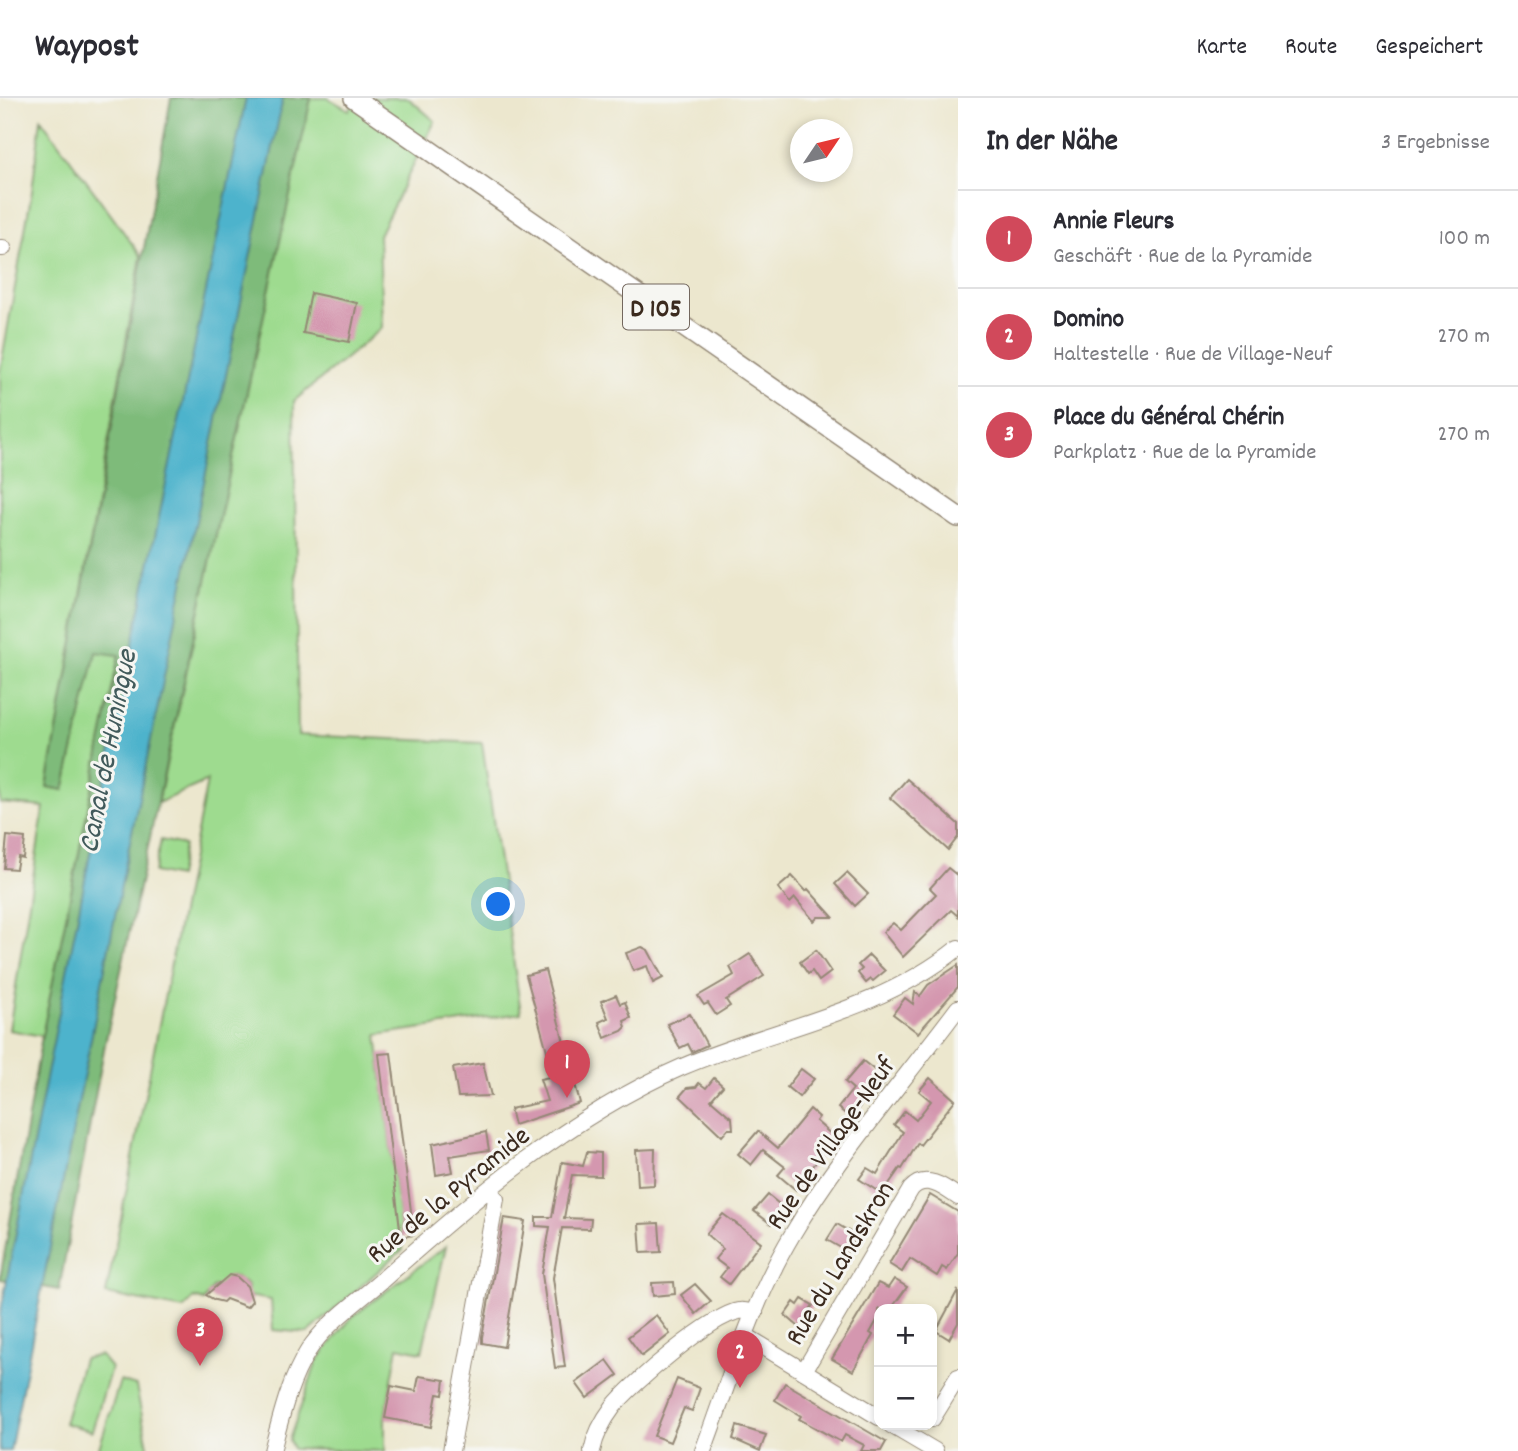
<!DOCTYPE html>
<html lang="de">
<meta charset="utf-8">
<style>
:root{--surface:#fff;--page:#f2f2f3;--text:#2b2b33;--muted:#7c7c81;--line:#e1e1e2;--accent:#d1495b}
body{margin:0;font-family:Dekko,sans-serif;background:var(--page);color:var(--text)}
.controls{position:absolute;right:21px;bottom:21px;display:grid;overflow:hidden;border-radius:14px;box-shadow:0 4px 10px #0003}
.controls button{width:63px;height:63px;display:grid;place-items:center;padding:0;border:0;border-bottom:2px solid var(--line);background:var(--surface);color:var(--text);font:35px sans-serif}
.compass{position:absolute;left:790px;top:21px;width:63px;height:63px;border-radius:50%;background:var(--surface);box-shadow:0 4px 10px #0003;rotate:55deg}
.you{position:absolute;left:499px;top:807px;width:24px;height:24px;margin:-18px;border:5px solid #fff;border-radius:50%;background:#1a73e8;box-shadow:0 0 0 10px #1a73e833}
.badge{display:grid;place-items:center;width:46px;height:46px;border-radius:50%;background:var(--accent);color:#fff;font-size:23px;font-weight:700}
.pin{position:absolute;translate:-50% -58px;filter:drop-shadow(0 2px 4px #0008)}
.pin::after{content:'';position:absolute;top:37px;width:24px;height:21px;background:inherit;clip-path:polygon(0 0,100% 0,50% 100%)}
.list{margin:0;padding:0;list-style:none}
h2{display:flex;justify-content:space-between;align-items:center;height:91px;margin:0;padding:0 28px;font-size:30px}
h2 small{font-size:23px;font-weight:400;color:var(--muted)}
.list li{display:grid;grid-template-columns:46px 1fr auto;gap:21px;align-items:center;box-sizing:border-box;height:98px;padding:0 28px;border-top:2px solid var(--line)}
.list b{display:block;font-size:26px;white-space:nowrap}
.list p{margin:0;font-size:23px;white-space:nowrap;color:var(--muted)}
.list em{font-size:23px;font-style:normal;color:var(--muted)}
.map{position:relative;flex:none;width:958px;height:1353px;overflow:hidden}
header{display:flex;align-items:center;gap:42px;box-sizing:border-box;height:98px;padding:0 35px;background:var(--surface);border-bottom:2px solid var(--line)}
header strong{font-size:33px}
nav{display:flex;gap:38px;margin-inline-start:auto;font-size:24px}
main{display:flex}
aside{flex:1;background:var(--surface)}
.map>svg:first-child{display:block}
.green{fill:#9edb8f;stroke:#6c8256;stroke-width:2}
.forest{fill:#7ebb7a;stroke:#5c724c;stroke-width:2}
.water{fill:#4db3cc;stroke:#446e75;stroke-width:2}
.building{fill:#d497af}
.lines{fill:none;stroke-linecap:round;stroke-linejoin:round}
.minor-casing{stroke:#948876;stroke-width:18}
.major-casing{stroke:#948876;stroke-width:22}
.minor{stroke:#fff;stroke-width:16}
.major{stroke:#fff;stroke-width:19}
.labels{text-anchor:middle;stroke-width:6;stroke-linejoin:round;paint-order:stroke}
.shield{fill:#f6f6f2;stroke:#73675e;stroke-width:2}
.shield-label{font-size:26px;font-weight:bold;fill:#3b2a1e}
.street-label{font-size:28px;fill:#3b2a1e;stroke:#f6f6f2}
.water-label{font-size:30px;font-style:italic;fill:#415a5b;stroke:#f6f6f2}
</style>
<header>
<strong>Waypost</strong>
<nav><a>Karte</a><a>Route</a><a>Gespeichert</a></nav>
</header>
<main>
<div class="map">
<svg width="958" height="1353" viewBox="0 0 958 1353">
<rect width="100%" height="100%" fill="#f6f6f2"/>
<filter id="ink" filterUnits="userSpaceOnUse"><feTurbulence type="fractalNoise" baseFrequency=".0143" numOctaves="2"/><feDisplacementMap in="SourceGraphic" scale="14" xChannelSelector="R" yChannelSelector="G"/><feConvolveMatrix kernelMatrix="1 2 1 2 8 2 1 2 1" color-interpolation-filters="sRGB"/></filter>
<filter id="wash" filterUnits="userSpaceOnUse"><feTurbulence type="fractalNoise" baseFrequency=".00686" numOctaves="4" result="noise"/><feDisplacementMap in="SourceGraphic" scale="28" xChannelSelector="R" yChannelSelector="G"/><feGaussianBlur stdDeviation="1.57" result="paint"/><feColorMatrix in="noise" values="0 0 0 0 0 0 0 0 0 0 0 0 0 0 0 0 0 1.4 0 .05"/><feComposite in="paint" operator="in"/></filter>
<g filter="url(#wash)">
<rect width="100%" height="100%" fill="#ece7ce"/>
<!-- green -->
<g class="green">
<polygon points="311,0 328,0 349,12 357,0 408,0 435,23 379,137 382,230 294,303 298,637 482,645 521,915 377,937 403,1151 308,1235 273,1232 271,1202 247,1198 248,1188 236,1179 229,1178 220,1189 214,1188 204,1203 194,1200 183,1211 106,1196 207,683 158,705"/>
<polygon points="41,21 141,158 47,689 64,692 96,553 119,557 42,938 9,932 44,709 0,705 0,273 32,93"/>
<polygon points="161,742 184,747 178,779 154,774"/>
<polygon points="446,1148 422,1254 398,1249 385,1320 385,1353 293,1351 289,1342 317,1263 352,1219"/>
<polygon points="100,1257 111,1270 92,1333 64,1325 83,1261"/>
<polygon points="120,1283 136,1288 149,1353 98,1353"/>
</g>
<!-- forest -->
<polygon class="forest" points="171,0 311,0 105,946 59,1192 0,1181 42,938 119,557 96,554 64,692 47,689"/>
<!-- water -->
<polygon class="water" points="246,0 283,0 122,783 10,1353 0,1353 0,1217 102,694"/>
<g id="blocks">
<!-- building -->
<g class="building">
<polygon points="311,195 357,205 349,244 303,235"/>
<polygon points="907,681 958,726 958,739 948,752 890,700"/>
<polygon points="7,738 25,740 23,760 18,759 16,771 4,770"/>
<polygon points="948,770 958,778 958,818 951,812 903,859 883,834 893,825 901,832 936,796 930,790"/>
<polygon points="847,775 868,796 855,808 835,786"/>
<polygon points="792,778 806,793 808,791 833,819 818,819 814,823 795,800 790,805 778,790"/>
<polygon points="642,849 648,852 663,880 653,885 647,868 633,873 626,855"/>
<polygon points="816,852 831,874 819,883 812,873 808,876 800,864"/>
<polygon points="750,856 764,878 726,902 730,908 716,917 708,905 704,907 698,898 734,877 730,869"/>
<polygon points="869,857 885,873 873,883 871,881 866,885 858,875 862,871 858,867"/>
<polygon points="958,867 958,889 918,935 893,916 905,900 913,906 915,894 920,898 928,887"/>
<polygon points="545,872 580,1005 514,1027 510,1011 547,1003 540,981 554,978 526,877"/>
<polygon points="616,897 620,906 625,904 631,920 624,923 626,929 622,933 605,940 599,924 608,920 601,903"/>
<polygon points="690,916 707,947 692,954 688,946 680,950 667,926"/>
<polygon points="391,955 414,1137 401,1139 379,956"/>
<polygon points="863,963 887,982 874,1000 869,996 851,1020 838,1010 853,991 845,984"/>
<polygon points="483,965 491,998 458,999 453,970"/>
<polygon points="801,971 814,981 799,999 787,989"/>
<polygon points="714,980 723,988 711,1002 732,1020 733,1031 728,1031 722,1038 680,998 687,990 696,989 699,985 706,990"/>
<polygon points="930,980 955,1002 920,1047 918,1045 902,1071 900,1070 882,1096 859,1081 867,1070 877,1076 903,1034 894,1027 905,1013 916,1022 931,1003 919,993"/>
<polygon points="810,1011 819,1019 816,1023 834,1039 796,1092 778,1077 785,1069 763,1052 751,1067 738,1056 758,1033 778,1050"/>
<polygon points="486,1034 489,1052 450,1058 453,1074 436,1077 432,1046"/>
<polygon points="655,1051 654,1087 638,1088 636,1052"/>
<polygon points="587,1054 601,1055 601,1078 572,1077 564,1120 591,1121 590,1131 562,1130 553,1180 565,1269 555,1270 542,1176 550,1129 536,1128 536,1119 552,1119 562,1064 583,1068"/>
<polygon points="768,1097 784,1110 780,1115 782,1119 771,1126 754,1113"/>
<polygon points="930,1097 958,1114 958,1155 947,1172 942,1169 937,1178 910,1161 902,1174 889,1166"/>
<polygon points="723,1116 761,1144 729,1186 720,1179 727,1170 715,1161 723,1151 706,1136"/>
<polygon points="504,1120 525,1123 504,1249 482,1245 482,1239"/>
<polygon points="659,1125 661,1154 641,1155 639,1126"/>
<polygon points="837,1126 857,1138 848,1154 827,1142"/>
<polygon points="229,1177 237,1179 247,1188 252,1203 247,1209 226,1201 223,1204 215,1202 206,1197"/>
<polygon points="894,1181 907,1189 891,1211 879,1211 879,1219 870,1235 873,1237 853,1273 832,1261 878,1185 888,1190"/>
<polygon points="674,1184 675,1196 653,1198 652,1185"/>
<polygon points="695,1186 711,1203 696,1216 681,1197"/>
<polygon points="958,1192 958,1225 949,1241 936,1233"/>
<polygon points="802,1201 813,1207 809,1213 816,1217 805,1234 785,1217 794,1204 798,1207"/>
<polygon points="656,1217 670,1236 642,1258 628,1239"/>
<polygon points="607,1262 618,1277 587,1300 576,1285"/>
<polygon points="419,1278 445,1282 443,1297 437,1296 431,1329 385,1320 391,1288 416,1293"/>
<polygon points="677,1281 700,1290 692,1313 684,1310 670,1344 654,1338"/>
<polygon points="785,1285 886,1344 881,1353 861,1353 864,1347 845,1337 841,1344 799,1321 801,1318 775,1302"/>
<polygon points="737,1328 766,1337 760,1353 733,1341"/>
</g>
</g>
</g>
<g filter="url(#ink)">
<use href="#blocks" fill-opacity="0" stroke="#948876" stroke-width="2"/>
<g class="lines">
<defs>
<g id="minor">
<polyline points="0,150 3,150"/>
<polyline points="746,1238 879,1319"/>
<path d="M 804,1273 L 911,1091 C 925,1075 944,1089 958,1099"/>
<polyline points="932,1321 958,1279"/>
<polyline points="891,1327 935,1353"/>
<path d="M 272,1353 C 281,1319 289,1283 308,1253 C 325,1226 356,1205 380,1184 C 471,1103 569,1018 682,969 C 775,929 876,916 958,850"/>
<polyline points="451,1353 496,1101 489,1093"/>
<path d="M 592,1353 C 595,1338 604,1321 613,1309 C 631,1286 712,1217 739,1213 C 744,1212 750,1214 755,1215"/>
<path d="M 703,1353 C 730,1281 752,1204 792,1137 C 838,1058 903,984 958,910"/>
</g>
<polyline id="major" points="354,0 958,419"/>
</defs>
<!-- minor casing -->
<use href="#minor" class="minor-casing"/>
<!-- major casing -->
<use href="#major" class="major-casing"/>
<!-- minor -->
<use href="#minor" class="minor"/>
<!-- major -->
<use href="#major" class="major"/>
</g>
</g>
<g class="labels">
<!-- shield labels -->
<rect class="shield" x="623" y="186.5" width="66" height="45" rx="5"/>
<g class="shield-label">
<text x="656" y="218">D 105</text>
</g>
<!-- street labels -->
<g class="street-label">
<text transform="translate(829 1044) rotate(-55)" y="10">Rue de Village-Neuf</text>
<text transform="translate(447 1095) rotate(-39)" y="10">Rue de la Pyramide</text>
<text transform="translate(838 1164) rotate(-59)" y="10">Rue du Landskron</text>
</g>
<!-- water labels -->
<g class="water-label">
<text transform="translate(106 653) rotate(-79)" y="10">Canal de Huningue</text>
</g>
</g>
</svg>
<div class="controls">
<button>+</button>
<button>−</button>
</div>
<svg class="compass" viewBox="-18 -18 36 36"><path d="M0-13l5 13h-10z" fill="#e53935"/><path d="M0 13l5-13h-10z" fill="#7c7c81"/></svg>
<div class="you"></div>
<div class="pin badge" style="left:567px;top:1000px">1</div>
<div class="pin badge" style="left:740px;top:1290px">2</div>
<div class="pin badge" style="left:200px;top:1268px">3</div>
</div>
<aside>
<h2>In der Nähe<small>3 Ergebnisse</small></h2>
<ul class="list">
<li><span class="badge">1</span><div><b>Annie Fleurs</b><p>Geschäft · Rue de la Pyramide</p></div><em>100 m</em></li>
<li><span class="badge">2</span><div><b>Domino</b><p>Haltestelle · Rue de Village-Neuf</p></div><em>270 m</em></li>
<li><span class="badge">3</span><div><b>Place du Général Chérin</b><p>Parkplatz · Rue de la Pyramide</p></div><em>270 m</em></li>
</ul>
</aside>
</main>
